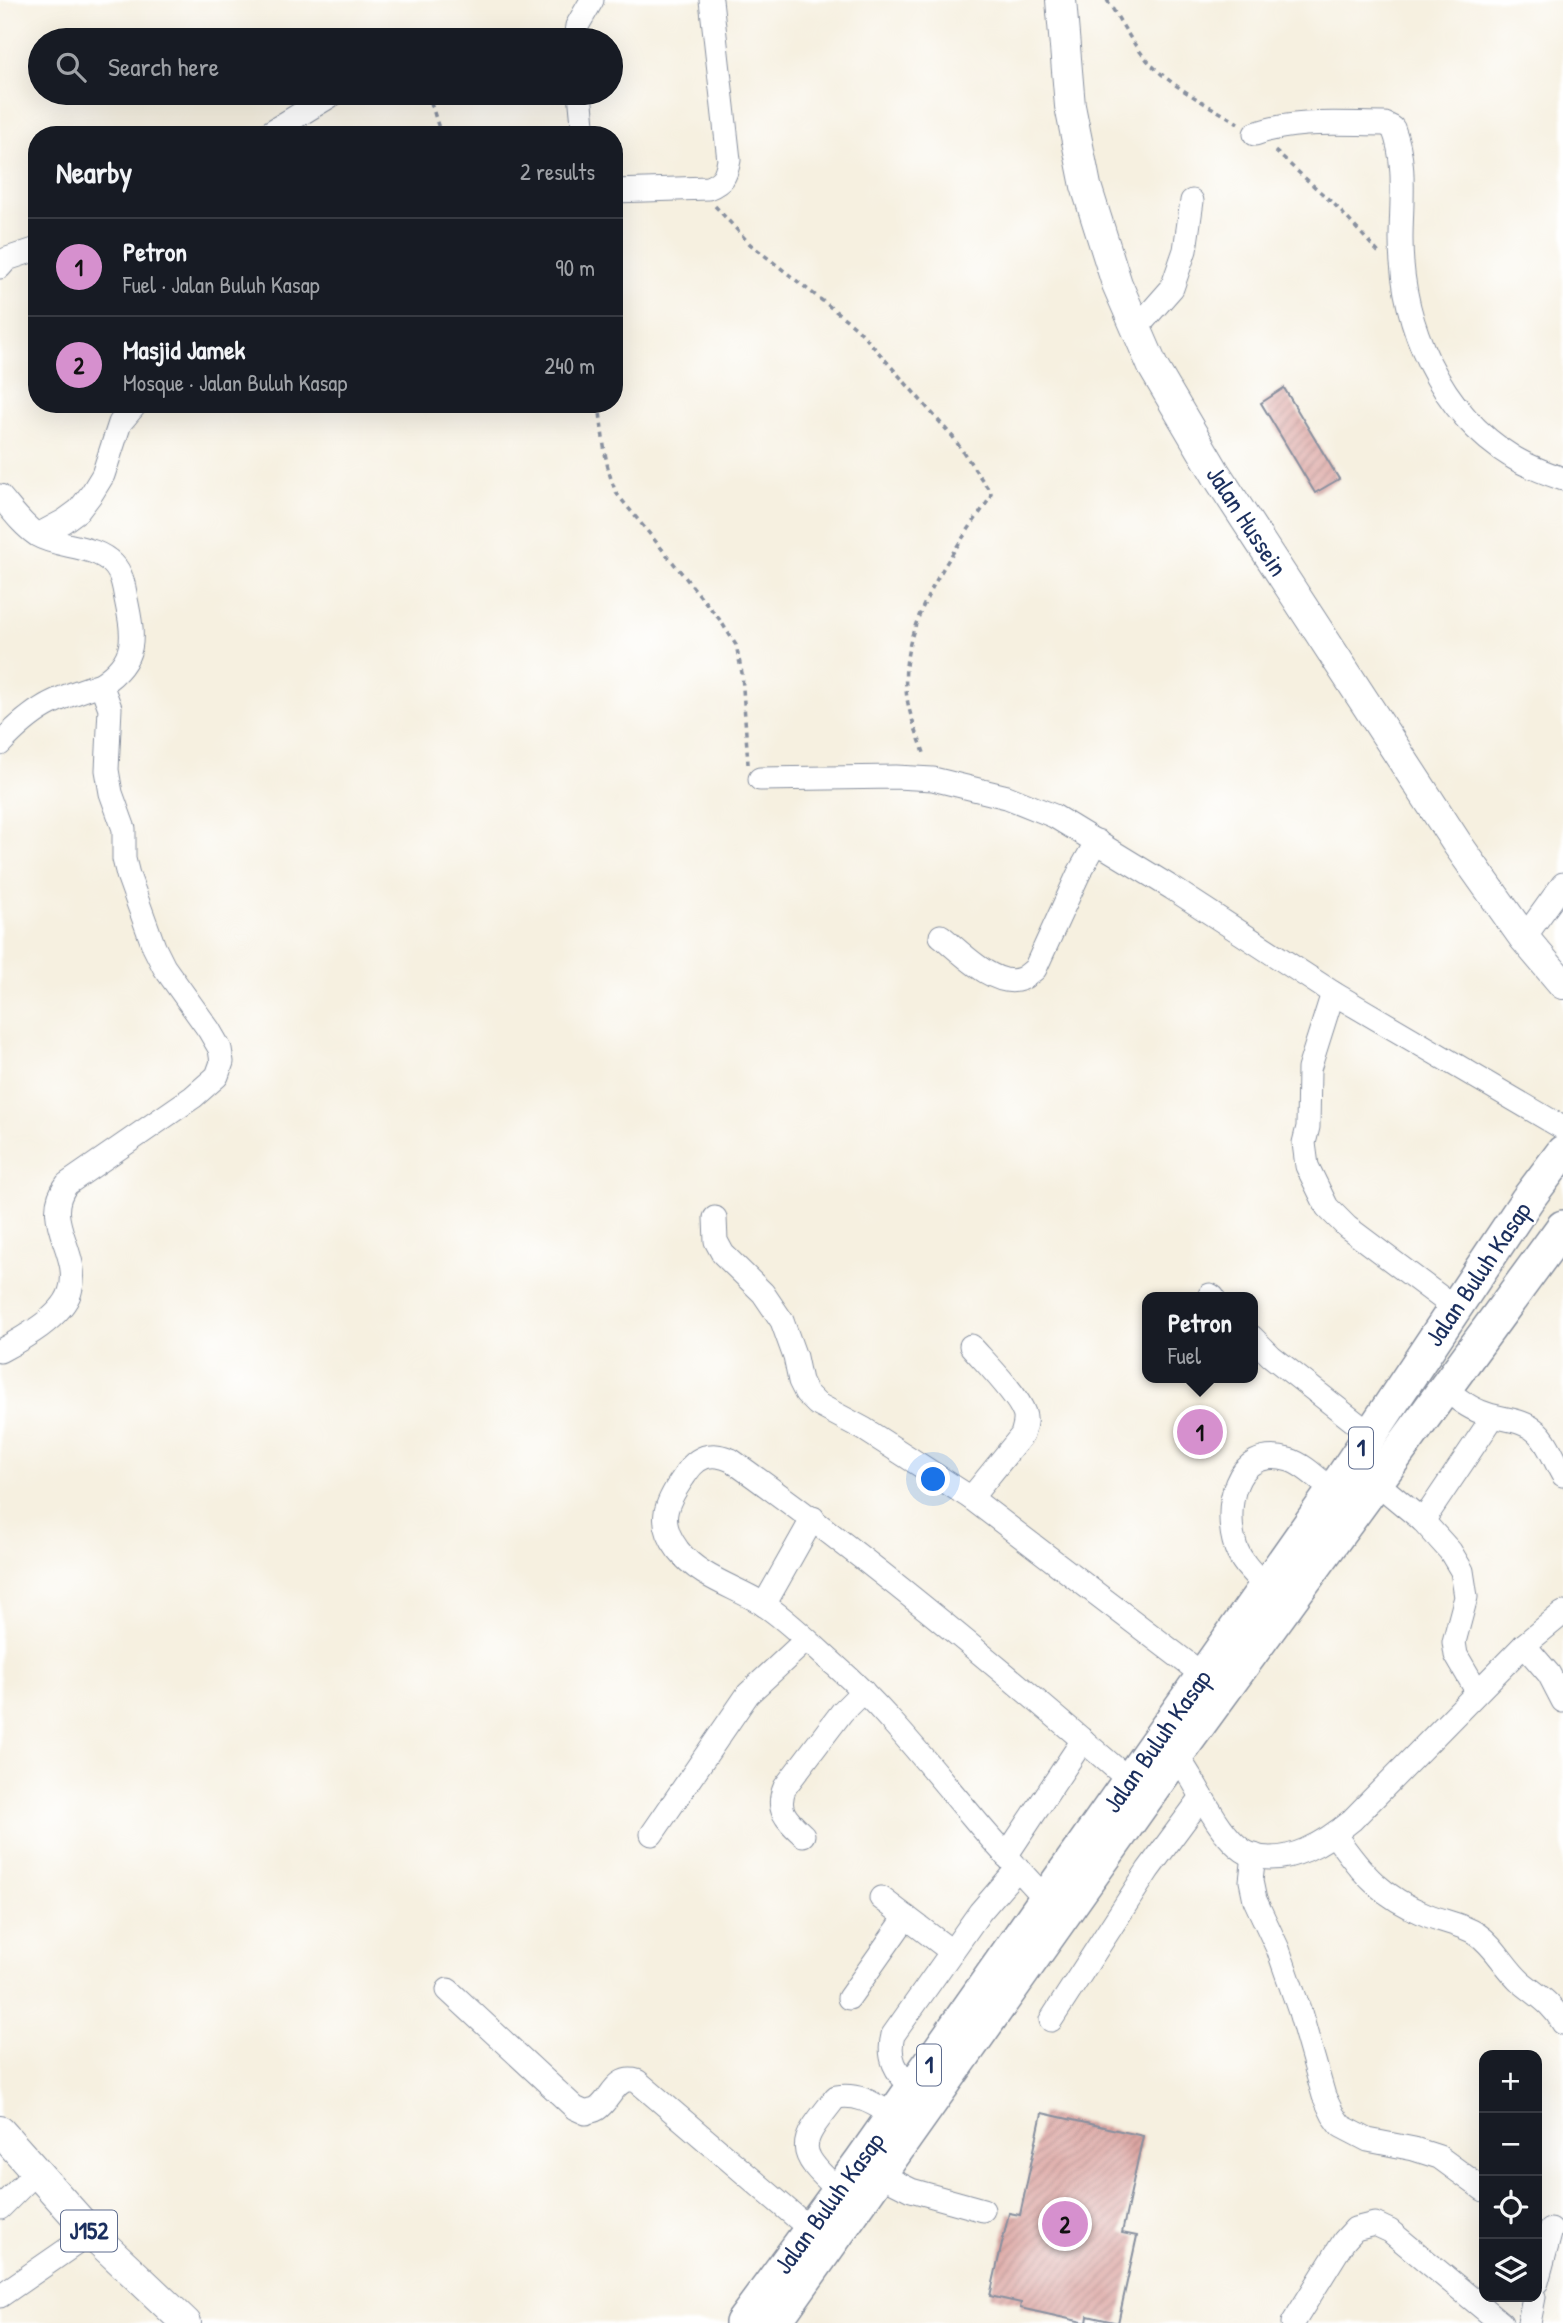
<!DOCTYPE html>
<meta charset="utf-8">
<style>
:root{--surface:#171b24;--page:#242831;--text:#f1f3f6;--muted:#9ea1a6;--line:#363941;--accent:#d690ce}
body{margin:0;font-family:"Patrick Hand",sans-serif;background:var(--page);color:var(--text)}
.controls{position:absolute;right:21px;bottom:21px;display:grid;overflow:hidden;border-radius:14px;box-shadow:0 7px 28px #0002}
.controls button{width:63px;height:63px;display:grid;place-items:center;padding:0;border:0;border-bottom:2px solid var(--line);background:var(--surface);color:var(--text);font:35px sans-serif}
.you{position:absolute;left:934px;top:1480px;width:24px;height:24px;margin:-18px;border:5px solid #fff;border-radius:50%;background:#1a73e8;box-shadow:0 0 0 10px #1a73e833}
.badge{display:grid;place-items:center;width:46px;height:46px;border-radius:50%;background:var(--accent);color:#111;font-size:23px;font-weight:700}
.pin{position:absolute;translate:-50% -50%;border:4px solid #fff;box-shadow:0 2px 7px #0006}
.popup{position:absolute;left:1142px;top:1292px;width:116px;height:91px;box-sizing:border-box;display:grid;place-content:center;border-radius:14px;background:var(--surface);filter:drop-shadow(0 2px 5px #0005);font-size:23px;white-space:nowrap;color:var(--muted)}
.popup b{font-size:26px;color:var(--text)}
.popup::after{content:'';position:absolute;left:50%;top:100%;margin-left:-14px;border:14px solid transparent;border-top-color:var(--surface)}
.list{margin:0;padding:0;list-style:none}
h2{display:flex;justify-content:space-between;align-items:center;height:91px;margin:0;padding:0 28px;font-size:30px}
h2 small{font-size:23px;font-weight:400;color:var(--muted)}
.list li{display:grid;grid-template-columns:46px 1fr auto;gap:21px;align-items:center;box-sizing:border-box;height:98px;padding:0 28px;border-top:2px solid var(--line)}
.list b{display:block;font-size:26px;white-space:nowrap}
.list p{margin:0;font-size:23px;white-space:nowrap;color:var(--muted)}
.list em{font-size:23px;font-style:normal;color:var(--muted)}
.icon{flex:none;width:38px;height:38px;fill:none;stroke:currentColor;stroke-width:2;stroke-linecap:round;stroke-linejoin:round}
.map{position:relative;flex:none;width:1563px;height:2323px;overflow:hidden}
.search{position:absolute;background:var(--surface);box-shadow:0 7px 28px #0002;left:28px;top:28px;width:595px;height:77px;display:flex;align-items:center;gap:18px;box-sizing:border-box;padding:0 24px;border-radius:38px;color:var(--muted);font-size:26px}
.panel{position:absolute;background:var(--surface);box-shadow:0 7px 28px #0002;left:28px;top:126px;width:595px;height:287px;border-radius:28px}
.map>svg:first-child{display:block}
.building{fill:url(#building-hatch)}
.lines{fill:none;stroke-linecap:round;stroke-linejoin:round}
.minor-casing{stroke:#88909f;stroke-width:25}
.major-casing{stroke:#88909f;stroke-width:32}
.highway-casing{stroke:#88909f;stroke-width:36}
.path{stroke:#88909f;stroke-width:3.5;stroke-dasharray:5 5;stroke-linecap:butt}
.minor{stroke:#fff;stroke-width:23}
.major{stroke:#fff;stroke-width:30}
.highway{stroke:#fff;stroke-width:33}
.labels{text-anchor:middle;stroke-width:5;stroke-linejoin:round;paint-order:stroke}
.shield{fill:#fff;stroke:#5f6d8e;stroke-width:2}
.shield-label{font-size:24px;font-weight:bold;fill:#1b2f5e}
.street-label{font-size:26px;fill:#1b2f5e;stroke:#fff}
</style>
<div class="map">
<svg width="1563" height="2323" viewBox="0 0 1563 2323">
<defs>
<pattern id="building-hatch" width="6" height="6" patternUnits="userSpaceOnUse" patternTransform="scale(1.75)"><rect width="6" height="6" fill="#dca5a1"/><path d="M-1 1l2-2M0 6l6-6M5 7l2-2" fill="none" stroke="#b28786"/></pattern>
</defs>
<rect width="100%" height="100%" fill="#fff"/>
<filter id="ink" filterUnits="userSpaceOnUse"><feTurbulence type="fractalNoise" baseFrequency=".0143" numOctaves="2"/><feDisplacementMap in="SourceGraphic" scale="14" xChannelSelector="R" yChannelSelector="G"/><feConvolveMatrix kernelMatrix="1 2 1 2 8 2 1 2 1" color-interpolation-filters="sRGB"/></filter>
<filter id="wash" filterUnits="userSpaceOnUse"><feTurbulence type="fractalNoise" baseFrequency=".00686" numOctaves="4" result="noise"/><feDisplacementMap in="SourceGraphic" scale="28" xChannelSelector="R" yChannelSelector="G"/><feGaussianBlur stdDeviation="1.57" result="paint"/><feColorMatrix in="noise" values="0 0 0 0 0 0 0 0 0 0 0 0 0 0 0 0 0 1.4 0 .05"/><feComposite in="paint" operator="in"/></filter>
<g filter="url(#wash)">
<rect width="100%" height="100%" fill="#f6f0e0"/>
<g id="blocks">
<!-- building -->
<g class="building">
<polygon points="1284,388 1339,479 1315,493 1261,403"/>
<polygon points="1042,2113 1143,2136 1122,2233 1137,2236 1118,2323 1088,2316 1087,2323 1020,2308 1021,2303 990,2296 1009,2213 1020,2215"/>
</g>
</g>
</g>
<g filter="url(#ink)">
<use href="#blocks" fill-opacity="0" stroke="#88909f" stroke-width="2"/>
<g class="lines">
<defs>
<g id="minor">
<polyline points="575,40 577,26 592,0"/>
<polyline points="580,93 584,135"/>
<path d="M 1255,134 C 1295,119 1342,124 1385,124 L 1393,128 C 1407,162 1401,204 1401,239 C 1401,324 1439,412 1514,458 C 1529,467 1546,473 1563,479"/>
<polyline points="266,135 335,93"/>
<path d="M 614,191 L 708,188 C 723,182 726,176 729,160 L 711,0"/>
<polyline points="0,267 7,259 37,249"/>
<polyline points="1135,330 1172,288 1185,250 1192,201"/>
<path d="M 0,496 C 11,509 22,525 37,535 C 59,548 94,544 113,564 C 122,573 124,587 126,599 C 134,637 138,660 101,684 C 54,699 35,707 0,744"/>
<polyline points="38,535 64,521 79,510 92,493 103,475 120,423 136,404"/>
<polyline points="760,779 896,777 933,779 1007,797 1054,816 1172,888 1333,993 1563,1128"/>
<path d="M 941,936 C 960,951 995,989 1021,979 C 1026,977 1031,972 1035,969 L 1079,873 L 1097,841"/>
<polyline points="1524,938 1563,884"/>
<polyline points="1333,993 1309,1069 1308,1127 1304,1143 1307,1166 1327,1207 1347,1227 1455,1308"/>
<polyline points="715,1218 716,1241 723,1254 763,1293 782,1321 795,1357 800,1381 806,1393 817,1404 864,1429 971,1498 1203,1675"/>
<polyline points="1210,1295 1213,1297"/>
<polyline points="1252,1337 1271,1356 1370,1434"/>
<path d="M 971,1346 C 985,1362 1018,1395 1024,1413 C 1027,1421 1024,1427 1022,1435 L 971,1498"/>
<path d="M 0,1351 C 22,1339 62,1317 70,1292 C 83,1253 39,1220 67,1184 L 193,1097 L 217,1076 L 222,1062 L 220,1049 L 209,1030 L 164,967 L 154,947 L 128,875 L 124,859 L 124,829 L 111,793 L 107,770 L 110,708 L 101,684"/>
<path d="M 1444,1388 C 1455,1397 1467,1407 1481,1412 C 1499,1420 1522,1418 1537,1432 C 1549,1443 1555,1462 1563,1475"/>
<polyline points="1377,1483 1423,1521 1450,1551 1462,1571 1466,1597 1454,1642 1456,1655 1477,1691"/>
<polyline points="1423,1521 1493,1417"/>
<path d="M 1266,1587 C 1255,1575 1242,1564 1236,1548 C 1223,1510 1233,1444 1289,1460 C 1304,1464 1320,1481 1333,1491"/>
<polyline points="764,1605 813,1518"/>
<polyline points="1524,1645 1549,1674 1563,1701"/>
<path d="M 1176,1756 C 1191,1773 1199,1794 1211,1812 C 1220,1827 1235,1849 1252,1855 C 1287,1867 1327,1841 1352,1820 L 1524,1645 L 1563,1613"/>
<polyline points="652,1834 748,1694 806,1640"/>
<path d="M 803,1835 C 787,1820 775,1810 785,1787 L 842,1712 L 863,1691"/>
<path d="M 1335,1835 C 1362,1874 1382,1897 1427,1915 C 1444,1922 1462,1924 1477,1934 C 1495,1946 1505,1968 1521,1982 C 1537,1995 1553,2004 1563,2023"/>
<polyline points="1254,1855 1251,1881 1255,1900 1278,1949 1300,2012 1324,2096 1333,2115 1341,2126 1368,2140 1414,2149 1439,2157 1484,2190"/>
<polyline points="1006,1856 1083,1740"/>
<polyline points="881,1898 951,1951"/>
<path d="M 1045,1898 C 1020,1871 995,1844 971,1815 C 927,1763 887,1711 836,1666 C 812,1645 789,1621 763,1604 C 734,1586 700,1578 678,1550 C 657,1522 665,1504 683,1478 C 689,1469 694,1461 705,1457 C 715,1454 723,1457 731,1460 C 870,1559 1000,1668 1129,1780"/>
<path d="M 448,1990 L 575,2108 L 586,2113 C 589,2111 594,2111 597,2109 C 612,2099 615,2075 637,2081 L 810,2229"/>
<polyline points="849,1998 906,1917"/>
<polyline points="1051,2020 1148,1870 1202,1797"/>
<path d="M 912,2088 C 896,2072 887,2058 893,2035 L 980,1912 L 1018,1868"/>
<polyline points="881,2175 911,2190 983,2210"/>
<path d="M 839,2190 C 791,2149 801,2142 836,2097 C 859,2093 874,2104 893,2115"/>
<polyline points="0,2208 35,2173"/>
<polyline points="1537,2282 1551,2230"/>
<polyline points="0,2296 91,2233"/>
<polyline points="1293,2323 1344,2241 1355,2229 1375,2224 1390,2231 1501,2323"/>
<polyline points="1529,2323 1534,2297"/>
</g>
<g id="major">
<polyline points="1061,0 1070,106 1086,186 1117,284 1153,367 1216,474 1458,845 1524,938 1563,984"/>
<polyline points="0,2131 91,2233 186,2323"/>
</g>
<g id="highway">
<polyline points="742,2323 861,2161 1333,1491 1527,1200 1563,1152"/>
<polyline points="774,2323 1176,1756 1563,1227"/>
</g>
</defs>
<!-- minor casing -->
<use href="#minor" class="minor-casing"/>
<!-- major casing -->
<use href="#major" class="major-casing"/>
<!-- highway casing -->
<use href="#highway" class="highway-casing"/>
<!-- path -->
<g class="path">
<path d="M 1107,0 C 1120,20 1131,42 1147,60 C 1171,87 1207,104 1238,123"/>
<polyline points="428,93 441,135"/>
<polyline points="1275,151 1336,206 1379,253"/>
<path d="M 715,206 L 750,244 L 857,328 L 953,437 L 991,493 L 990,498 C 954,551 900,621 906,688 C 907,712 918,734 925,756"/>
<path d="M 599,404 C 603,434 604,467 617,494 L 720,620 L 736,645 L 742,673 L 748,764"/>
</g>
<!-- minor -->
<use href="#minor" class="minor"/>
<!-- major -->
<use href="#major" class="major"/>
<!-- highway -->
<use href="#highway" class="highway"/>
</g>
</g>
<g class="labels">
<!-- shield labels -->
<g class="shield">
<rect x="1349" y="1427.5" width="24" height="41" rx="5"/>
<rect x="917" y="2044.5" width="24" height="41" rx="5"/>
<rect x="61" y="2210.5" width="56" height="41" rx="5"/>
</g>
<g class="shield-label">
<text x="1361" y="1456">1</text>
<text x="929" y="2073">1</text>
<text x="89" y="2239">J152</text>
</g>
<!-- street labels -->
<g class="street-label">
<text transform="translate(1247 521) rotate(57)" y="9">Jalan Hussein</text>
<text transform="translate(1478 1274) rotate(-56)" y="9">Jalan Buluh Kasap</text>
<text transform="translate(1157 1741) rotate(-55)" y="9">Jalan Buluh Kasap</text>
<text transform="translate(829 2203) rotate(-54)" y="9">Jalan Buluh Kasap</text>
</g>
</g>
</svg>
<div class="controls">
<button>+</button>
<button>−</button>
<button><svg class="icon" aria-label="locate" viewBox="0 0 24 24"><circle cx="12" cy="12" r="6"/><path d="M12 2v4M12 18v4M2 12h4M18 12h4"/></svg></button>
<button><svg class="icon" aria-label="layers" viewBox="0 0 24 24"><path d="M12 4l9 5-9 5-9-5zM3 14l9 5 9-5"/></svg></button>
</div>
<div class="you"></div>
<div class="pin badge" style="left:1200px;top:1432px">1</div>
<div class="popup"><b>Petron</b>Fuel</div>
<div class="pin badge" style="left:1065px;top:2224px">2</div>
<div class="search"><svg class="icon" aria-label="search" viewBox="0 0 24 24"><circle cx="10" cy="10" r="6"/><path d="M15 15l6 6"/></svg>Search here</div>
<section class="panel">
<h2>Nearby<small>2 results</small></h2>
<ul class="list">
<li><span class="badge">1</span><div><b>Petron</b><p>Fuel · Jalan Buluh Kasap</p></div><em>90 m</em></li>
<li><span class="badge">2</span><div><b>Masjid Jamek</b><p>Mosque · Jalan Buluh Kasap</p></div><em>240 m</em></li>
</ul>
</section>
</div>
